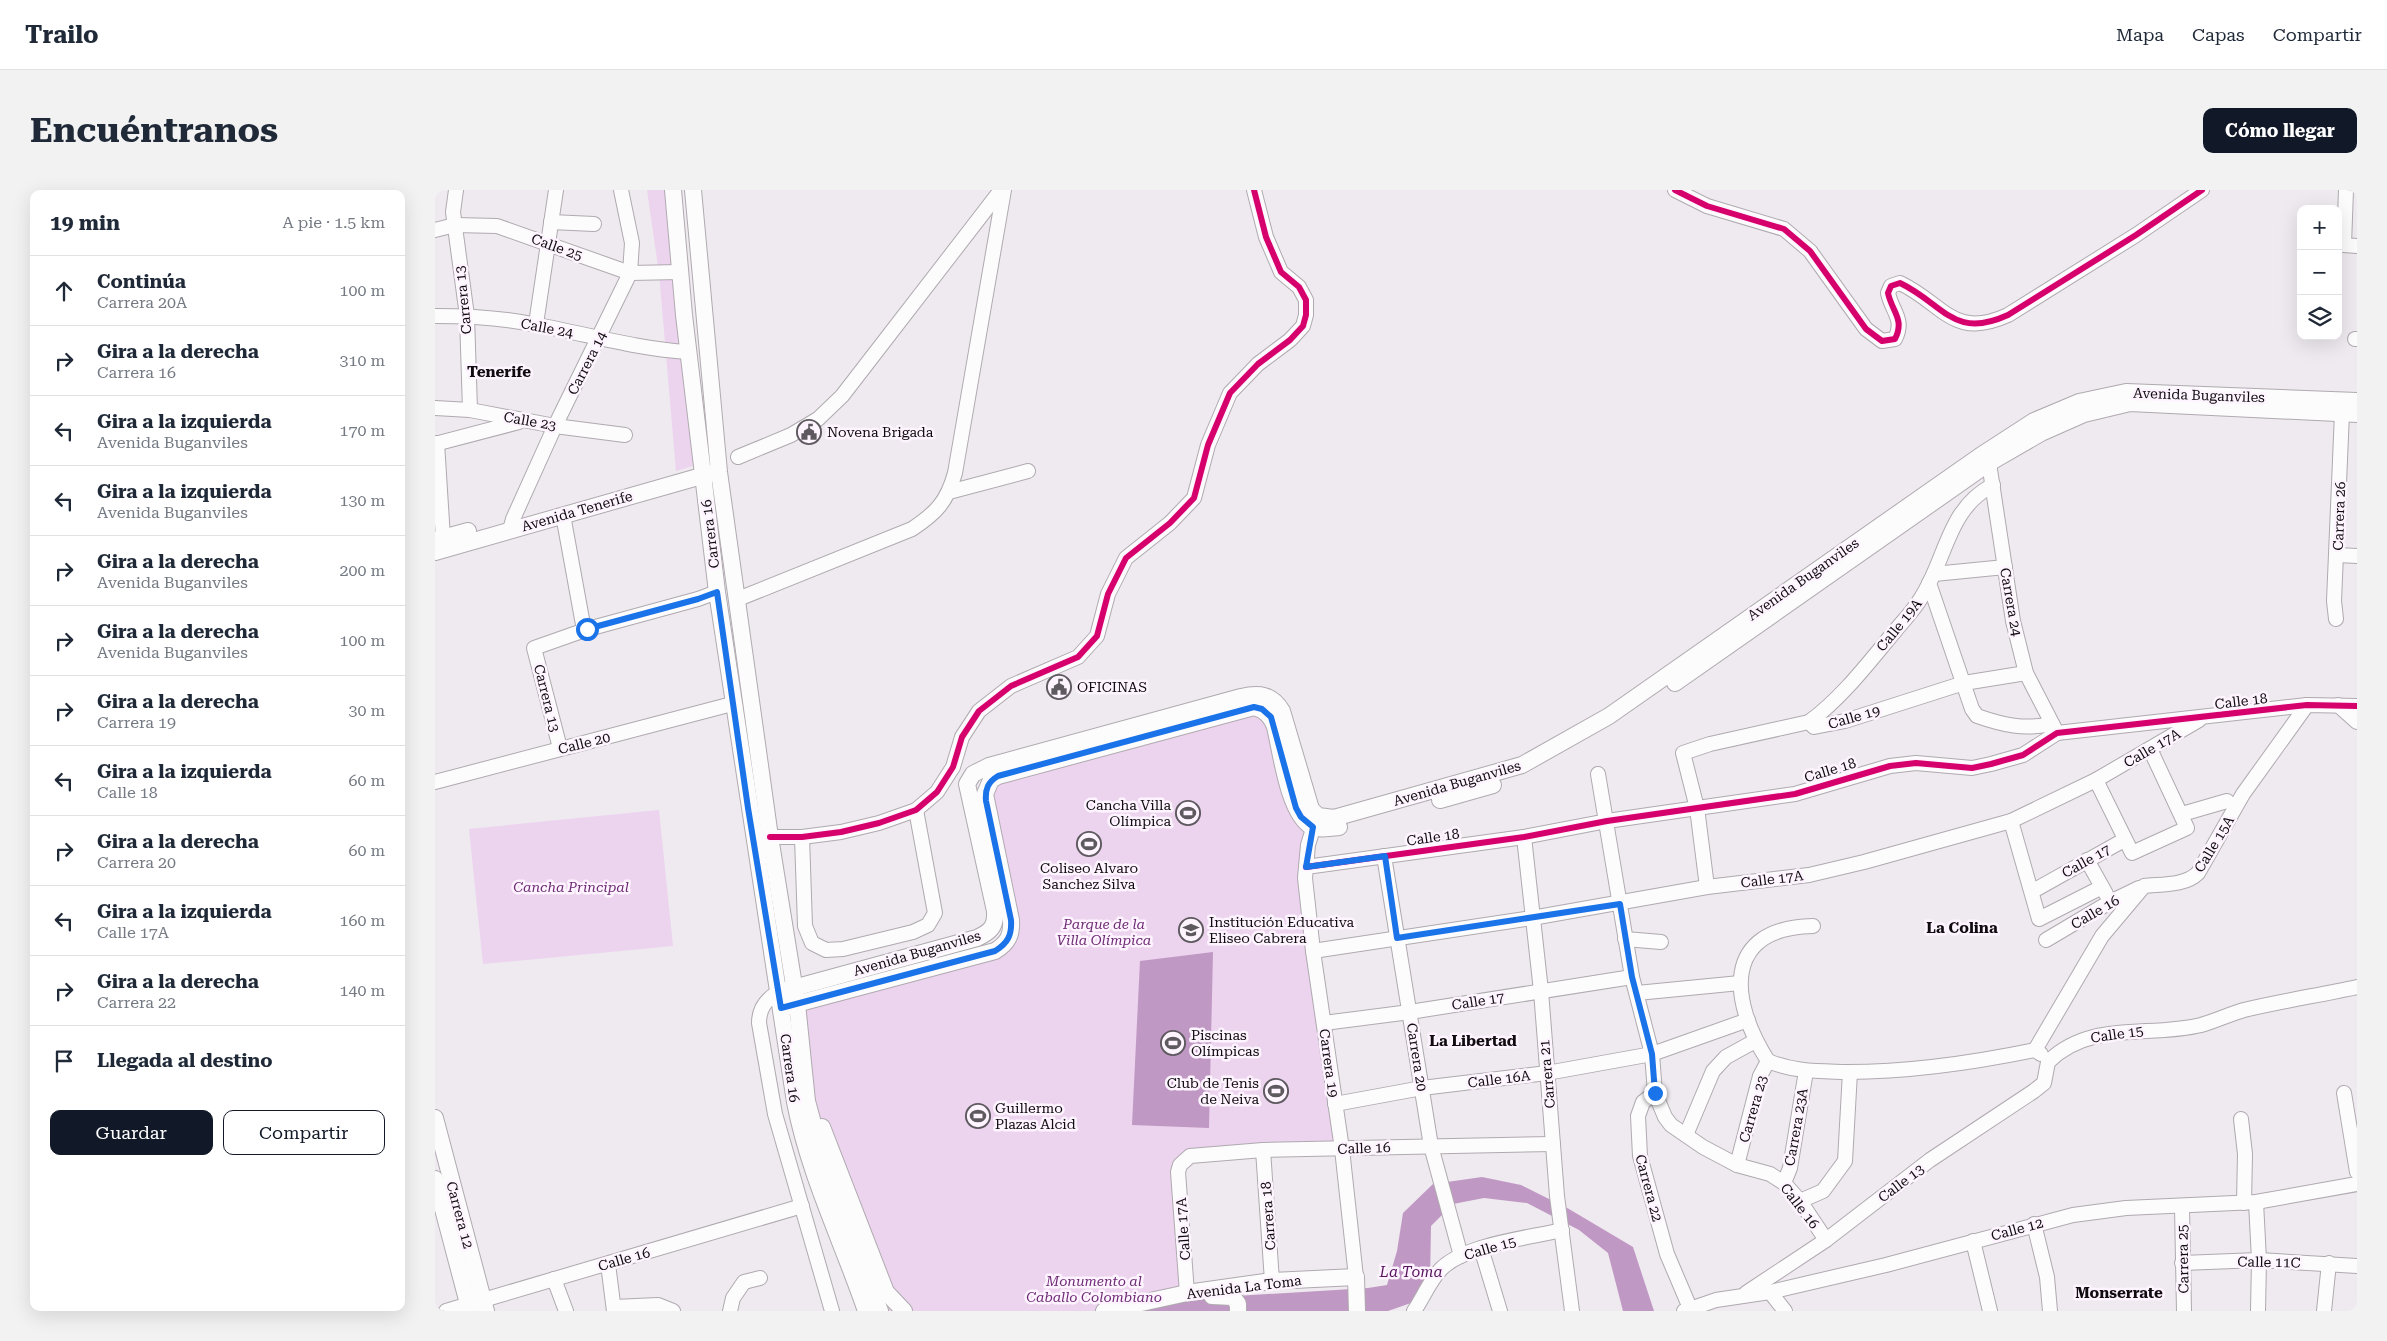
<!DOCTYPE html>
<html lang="es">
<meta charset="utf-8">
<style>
:root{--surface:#fff;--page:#f2f2f3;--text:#1f2937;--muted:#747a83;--line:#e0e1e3;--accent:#111827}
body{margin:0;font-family:"Roboto Serif",serif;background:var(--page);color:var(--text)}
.controls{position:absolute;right:15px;top:15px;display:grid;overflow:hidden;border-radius:10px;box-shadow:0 5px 20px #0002}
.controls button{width:45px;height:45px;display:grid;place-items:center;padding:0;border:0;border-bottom:1px solid var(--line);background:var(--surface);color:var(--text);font:25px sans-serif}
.stop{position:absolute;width:15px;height:15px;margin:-11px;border:4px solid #1a73e8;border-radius:50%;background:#fff}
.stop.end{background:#1a73e8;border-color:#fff;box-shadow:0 1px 5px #0008}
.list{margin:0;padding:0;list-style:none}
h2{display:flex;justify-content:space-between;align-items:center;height:65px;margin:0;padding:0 20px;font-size:21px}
h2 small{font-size:16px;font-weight:400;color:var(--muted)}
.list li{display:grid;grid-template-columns:32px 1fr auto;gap:15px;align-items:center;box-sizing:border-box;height:70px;padding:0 20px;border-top:1px solid var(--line)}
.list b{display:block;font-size:19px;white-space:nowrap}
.list p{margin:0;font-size:16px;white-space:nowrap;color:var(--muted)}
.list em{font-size:16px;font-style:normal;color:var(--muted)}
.actions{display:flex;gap:10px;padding:15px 20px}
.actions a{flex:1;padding:11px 0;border:1px solid var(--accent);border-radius:10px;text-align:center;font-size:18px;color:var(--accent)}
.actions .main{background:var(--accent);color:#fff}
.icon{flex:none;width:28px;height:28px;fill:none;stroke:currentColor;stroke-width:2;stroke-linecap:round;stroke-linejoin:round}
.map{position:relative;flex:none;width:1922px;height:1121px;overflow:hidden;border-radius:10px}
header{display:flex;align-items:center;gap:30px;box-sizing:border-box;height:70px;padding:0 25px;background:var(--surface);border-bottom:1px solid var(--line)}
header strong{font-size:24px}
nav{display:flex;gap:28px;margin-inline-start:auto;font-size:18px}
.intro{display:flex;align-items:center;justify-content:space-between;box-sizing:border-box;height:120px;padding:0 30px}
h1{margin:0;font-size:35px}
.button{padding:12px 22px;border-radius:10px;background:var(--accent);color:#fff;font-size:18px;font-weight:700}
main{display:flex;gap:30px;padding:0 30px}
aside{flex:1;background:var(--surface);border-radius:10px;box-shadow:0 5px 20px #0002}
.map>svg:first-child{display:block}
.green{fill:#ecd3ee}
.water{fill:#c098c4}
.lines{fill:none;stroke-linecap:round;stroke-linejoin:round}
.minor-casing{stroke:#afaaaf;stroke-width:16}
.major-casing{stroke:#afaaaf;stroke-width:18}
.minor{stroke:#fdfcfd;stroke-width:14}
.major{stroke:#fdfcfd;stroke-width:16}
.cycleway-casing{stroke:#fef4ff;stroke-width:9}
.cycleway{stroke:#d6006c;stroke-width:6}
.route{stroke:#1a73e8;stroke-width:6}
.labels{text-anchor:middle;stroke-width:5;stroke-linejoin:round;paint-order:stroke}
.street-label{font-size:14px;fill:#0f0b0f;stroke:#fef4ff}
.poi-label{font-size:14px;fill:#0f0b0f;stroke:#fef4ff;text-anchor:start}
.park-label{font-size:14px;font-style:italic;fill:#6f2c76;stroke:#fef4ff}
.neighbourhood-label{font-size:15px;font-weight:bold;fill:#0f0b0f;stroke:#fef4ff}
.water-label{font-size:15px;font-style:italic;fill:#58135f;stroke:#fef4ff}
</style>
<header>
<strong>Trailo</strong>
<nav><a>Mapa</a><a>Capas</a><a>Compartir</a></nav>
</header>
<div class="intro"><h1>Encuéntranos</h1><a class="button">Cómo llegar</a></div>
<main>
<aside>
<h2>19 min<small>A pie · 1.5 km</small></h2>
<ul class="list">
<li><svg class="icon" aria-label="ahead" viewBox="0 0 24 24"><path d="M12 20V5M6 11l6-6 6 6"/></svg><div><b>Continúa</b><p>Carrera 20A</p></div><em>100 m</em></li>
<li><svg class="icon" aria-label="right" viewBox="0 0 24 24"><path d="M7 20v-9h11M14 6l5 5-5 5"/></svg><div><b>Gira a la derecha</b><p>Carrera 16</p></div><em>310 m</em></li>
<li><svg class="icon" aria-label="left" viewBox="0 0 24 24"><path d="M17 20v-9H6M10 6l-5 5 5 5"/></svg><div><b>Gira a la izquierda</b><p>Avenida Buganviles</p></div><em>170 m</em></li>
<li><svg class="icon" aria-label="left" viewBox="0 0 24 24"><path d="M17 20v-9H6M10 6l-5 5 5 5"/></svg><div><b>Gira a la izquierda</b><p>Avenida Buganviles</p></div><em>130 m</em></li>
<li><svg class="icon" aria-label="right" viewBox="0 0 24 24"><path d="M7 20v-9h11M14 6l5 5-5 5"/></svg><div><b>Gira a la derecha</b><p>Avenida Buganviles</p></div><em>200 m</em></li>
<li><svg class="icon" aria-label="right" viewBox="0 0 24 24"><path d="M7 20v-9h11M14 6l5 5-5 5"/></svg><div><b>Gira a la derecha</b><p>Avenida Buganviles</p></div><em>100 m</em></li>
<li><svg class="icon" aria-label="right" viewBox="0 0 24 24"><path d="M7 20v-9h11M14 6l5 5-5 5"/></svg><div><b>Gira a la derecha</b><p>Carrera 19</p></div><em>30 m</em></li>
<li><svg class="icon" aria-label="left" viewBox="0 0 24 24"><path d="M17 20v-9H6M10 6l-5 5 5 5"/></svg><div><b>Gira a la izquierda</b><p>Calle 18</p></div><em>60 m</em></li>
<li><svg class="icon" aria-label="right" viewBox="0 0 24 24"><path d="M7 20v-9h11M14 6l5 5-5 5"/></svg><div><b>Gira a la derecha</b><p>Carrera 20</p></div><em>60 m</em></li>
<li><svg class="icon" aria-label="left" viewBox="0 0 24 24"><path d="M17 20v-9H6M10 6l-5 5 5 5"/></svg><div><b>Gira a la izquierda</b><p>Calle 17A</p></div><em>160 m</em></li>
<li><svg class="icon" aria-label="right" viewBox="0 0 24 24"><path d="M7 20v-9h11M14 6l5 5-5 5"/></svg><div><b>Gira a la derecha</b><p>Carrera 22</p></div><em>140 m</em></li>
<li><svg class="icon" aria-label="arrive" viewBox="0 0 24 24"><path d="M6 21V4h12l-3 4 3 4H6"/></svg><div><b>Llegada al destino</b></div></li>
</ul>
<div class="actions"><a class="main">Guardar</a><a>Compartir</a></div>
</aside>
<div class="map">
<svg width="1922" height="1121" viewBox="0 0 1922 1121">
<rect width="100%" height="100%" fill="#efe9f0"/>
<!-- green -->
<g class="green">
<polygon points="212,0 238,0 267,273 241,281 224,83"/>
<polygon points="827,519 878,637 871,677 907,959 749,970 751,1100 662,1121 453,1121 451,1116 460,1113 372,911 362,814 560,761 574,747 552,596"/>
<polygon points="224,620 238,756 48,774 34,639"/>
</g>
<!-- water -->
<g class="water">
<polygon points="778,762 774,938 697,935 705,771"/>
<polygon points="1047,987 1086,995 1134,1019 1198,1057 1219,1121 1188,1121 1173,1063 1144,1040 1092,1013 1049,1008 1018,1014 996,1036 995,1090 976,1113 953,1121 703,1121 752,1109 933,1098 952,1095 962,1061 968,1023 998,994"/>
</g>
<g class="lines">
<defs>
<g id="minor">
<polyline points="21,0 18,22 32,126 35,220"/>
<path d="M 1240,0 L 1272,16 L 1349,39 L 1375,61 L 1431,139 L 1447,151 L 1460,149 C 1470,129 1457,122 1453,103 L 1456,96 L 1465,93 C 1509,114 1518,150 1573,125 L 1701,45 L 1767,0"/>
<polyline points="1911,0 1909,55 1922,56"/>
<polyline points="116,32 159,34"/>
<polyline points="0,40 20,35 62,36 195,83 245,82"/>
<path d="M 0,126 C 34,126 69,128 102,135 C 152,144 202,159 253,162"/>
<polyline points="101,134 121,0"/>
<polyline points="1920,149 1922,149"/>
<polyline points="0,218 35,220 120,236 190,245"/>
<polyline points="2,253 8,348"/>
<polyline points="0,254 84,232"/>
<polyline points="303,267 356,245 383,229 407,206 566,0"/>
<polyline points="1554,273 1578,431 1591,483 1622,543"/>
<polyline points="514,302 593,281"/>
<polyline points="128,325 149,440"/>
<polyline points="75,340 78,329 120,236 195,83 197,53 186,0"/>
<polyline points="1903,365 1922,366"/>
<polyline points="1499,384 1570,377"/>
<path d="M 1494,393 L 1537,519 L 1542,526 C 1568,535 1589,540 1617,534"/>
<path d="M 303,409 L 477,339 C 501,323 512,312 520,283 L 569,0"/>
<polyline points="1901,429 1899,411 1907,223"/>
<polyline points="1903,515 1922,532"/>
<path d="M 1374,532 C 1407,508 1434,472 1460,441 C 1469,430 1479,420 1486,408 C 1512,368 1512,319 1558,295"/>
<polyline points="125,558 99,458 153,439 263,409 282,402"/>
<polyline points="1163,584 1197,787 1217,864 1220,903 1230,927 1236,935 1268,957 1302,975 1335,984 1349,993 1365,1011 1391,1050"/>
<polyline points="1661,590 1697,663 1752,638 1715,559"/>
<polyline points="0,592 297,514"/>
<polyline points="1747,624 1792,611"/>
<polyline points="881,629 873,655 870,688 878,761 907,959 921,1087"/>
<polyline points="1576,631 1604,729 1667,697"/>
<polyline points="335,647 367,647 406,642 444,633 481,620 502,602 518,577 527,547 544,521 576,496 643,467 662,446 673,404 691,368 735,333 759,308 773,255 795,203 823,174 855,150 868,136 871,125 871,110 864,97 846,82 831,47 819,0"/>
<polyline points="367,647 370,736 377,753 391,760 408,759 478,742 493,735 500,723 481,620"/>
<polyline points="1089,647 1106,801 1122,1006 1137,1121"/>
<polyline points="949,666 996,956 1026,1066"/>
<polyline points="1652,670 1671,704"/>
<polyline points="871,677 1089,647 1172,631 1360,604 1455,576 1481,573 1537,578 1556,574 1588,565 1622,543 1872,515 1922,516"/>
<polyline points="1272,697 1262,618 1248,563 1275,554 1374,532 1379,537 1410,531 1529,493 1591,483"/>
<polyline points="1598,701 1689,650"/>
<polyline points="1190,749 1226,752"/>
<polyline points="1611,750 1675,712 1704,698"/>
<polyline points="878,761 1097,728 1272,697 1374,685 1429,672 1576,631 1661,590 1764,530"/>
<path d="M 344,802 C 331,809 324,818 324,833 L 340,924 L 397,1121"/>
<polyline points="1202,803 1305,793"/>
<polyline points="889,833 975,822 1197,787"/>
<path d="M 1600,860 L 1667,746 L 1709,696 C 1726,694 1750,696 1763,683 L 1808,604 L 1872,515"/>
<path d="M 1333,871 C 1359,882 1384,881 1412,882 C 1477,882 1537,873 1600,860 L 1606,864"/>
<path d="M 1333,871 C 1295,812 1286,738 1378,736"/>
<path d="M 1613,872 C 1655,830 1714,848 1766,835 C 1780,831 1795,824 1809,820 C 1847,811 1885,805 1922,797"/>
<polyline points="1220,903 1208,912 1203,926 1205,966 1232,1064 1255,1118"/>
<polyline points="1909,903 1922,982"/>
<polyline points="900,914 987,898 1112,883 1217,864 1313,830"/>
<polyline points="1806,929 1810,964 1809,1013"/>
<polyline points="1251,945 1278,881 1291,867 1320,851"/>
<polyline points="828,960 837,1091"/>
<polyline points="1302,975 1325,886 1333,871"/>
<polyline points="1349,993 1355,978 1371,881"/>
<polyline points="1365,1011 1388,1001 1410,971 1415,882"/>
<polyline points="1821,1012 1824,1070 1823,1121"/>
<polyline points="1747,1017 1749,1121"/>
<polyline points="1599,1034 1612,1087 1615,1121"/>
<polyline points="1538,1051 1555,1121"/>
<polyline points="1046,1058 1065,1121"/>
<polyline points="1747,1073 1824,1070 1922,1076"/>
<polyline points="173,1074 179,1121"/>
<polyline points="119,1089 131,1121"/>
<polyline points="1335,1102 1350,1121"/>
<polyline points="752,1103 743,982 745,975 755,966 828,960 1118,954"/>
<polyline points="1311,1103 1391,1050 1495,970 1599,901 1609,893 1613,872"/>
<polyline points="179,1117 223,1115 238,1121"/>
<polyline points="11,1121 367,1016"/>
<polyline points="295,1121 298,1108 309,1092 325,1088"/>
<path d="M 979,1121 C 988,1108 995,1090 1006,1079 C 1031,1054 1094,1048 1127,1040"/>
<polyline points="1249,1121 1281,1110 1335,1102 1451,1075 1638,1025 1691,1018 1821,1012 1922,994"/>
<polyline points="1889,1121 1894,1073"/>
</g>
<g id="major">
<path d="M 238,0 L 249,125 L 282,402 L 360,912 C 374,985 407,1051 431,1121"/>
<polyline points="258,0 284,282 335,647 362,814 372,911 393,989 445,1121"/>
<polyline points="0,350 33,341"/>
<polyline points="0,362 277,283"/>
<polyline points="1240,493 1554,273 1606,243 1649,224 1695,213 1922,224"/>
<polyline points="1005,610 1058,595"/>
<path d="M 344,802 L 542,748 C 555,742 561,737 560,721 L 532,594 L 538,584 L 554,576 L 806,507 C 824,503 837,504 847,521 L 876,619 L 883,626 L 899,628 L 1087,575 L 1174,526 L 1545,266 L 1599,231 L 1644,212 L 1691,202 L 1922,211"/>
<path d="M 346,818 L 560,761 C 573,753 577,745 576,730 L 550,604 L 556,590 L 563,586 L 819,517 C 830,520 836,526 840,537 C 846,561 853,624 877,637 C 885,640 896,638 904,637"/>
<polyline points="0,928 51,1121"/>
<polyline points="387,937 451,1102 469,1121"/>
<polyline points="0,989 35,1121"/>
<polyline points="777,1106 798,1107 803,1114 803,1121"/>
<polyline points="669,1121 752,1103 837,1091 921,1087 922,1121"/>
</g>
</defs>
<!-- minor casing -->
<use href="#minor" class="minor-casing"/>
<!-- major casing -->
<use href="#major" class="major-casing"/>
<!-- minor -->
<use href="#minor" class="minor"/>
<!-- major -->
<use href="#major" class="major"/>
<defs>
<g id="cycleway">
<path d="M 1240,0 L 1272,16 L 1349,39 L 1375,61 L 1431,139 L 1447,151 L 1460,149 C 1470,129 1457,122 1453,103 L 1456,96 L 1465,93 C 1509,114 1518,150 1573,125 L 1701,45 L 1767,0"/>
<polyline points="335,647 367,647 406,642 444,633 481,620 502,602 518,577 527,547 544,521 576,496 643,467 662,446 673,404 691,368 735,333 759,308 773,255 795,203 823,174 855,150 868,136 871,125 871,110 864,97 846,82 831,47 819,0"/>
<polyline points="871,677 1089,647 1172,631 1360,604 1455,576 1481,573 1537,578 1556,574 1588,565 1622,543 1872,515 1922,516"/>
</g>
</defs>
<!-- cycleway casing -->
<use href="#cycleway" class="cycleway-casing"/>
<!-- cycleway -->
<use href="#cycleway" class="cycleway"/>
</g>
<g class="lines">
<!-- route -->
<path class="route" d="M 152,439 L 263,409 L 282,402 L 313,618 L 346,818 L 560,761 C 573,753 577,745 576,730 L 551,611 C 550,599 553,592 563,586 L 819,517 L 827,519 L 836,527 L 861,618 L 866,627 L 878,637 L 871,677 L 950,666 L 962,748 L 1185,714 L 1197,787 L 1217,864 L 1220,903"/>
</g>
<!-- icons -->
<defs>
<symbol id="civic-ring" viewBox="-11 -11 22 22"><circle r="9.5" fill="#fef4ff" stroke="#5d595e" stroke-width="1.5"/><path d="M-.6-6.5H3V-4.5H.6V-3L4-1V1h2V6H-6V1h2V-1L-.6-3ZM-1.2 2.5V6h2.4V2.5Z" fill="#5d595e"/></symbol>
<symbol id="stadium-ring" viewBox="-11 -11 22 22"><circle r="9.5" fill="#fef4ff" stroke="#5d595e" stroke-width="1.5"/><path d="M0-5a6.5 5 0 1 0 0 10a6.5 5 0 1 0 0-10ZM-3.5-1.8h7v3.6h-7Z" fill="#5d595e"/></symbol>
<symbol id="school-ring" viewBox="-11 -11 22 22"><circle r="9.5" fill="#fef4ff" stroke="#5d595e" stroke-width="1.5"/><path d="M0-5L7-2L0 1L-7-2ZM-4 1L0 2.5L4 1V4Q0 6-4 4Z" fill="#5d595e"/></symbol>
</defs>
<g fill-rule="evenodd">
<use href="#civic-ring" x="360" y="228" width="28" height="28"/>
<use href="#civic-ring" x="610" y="483" width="28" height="28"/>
<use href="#stadium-ring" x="739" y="609" width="28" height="28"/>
<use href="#stadium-ring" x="640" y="640" width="28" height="28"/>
<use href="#school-ring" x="742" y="726" width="28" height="28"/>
<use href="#stadium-ring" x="724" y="839" width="28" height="28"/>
<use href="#stadium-ring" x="827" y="887" width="28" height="28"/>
<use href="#stadium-ring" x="529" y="912" width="28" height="28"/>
</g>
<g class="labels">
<!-- street labels -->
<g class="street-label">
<text transform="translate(122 57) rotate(20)" y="5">Calle 25</text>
<text transform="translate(28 110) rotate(-96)" y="5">Carrera 13</text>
<text transform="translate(112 138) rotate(11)" y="5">Calle 24</text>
<text transform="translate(152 173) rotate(-63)" y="5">Carrera 14</text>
<text transform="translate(1764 205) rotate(2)" y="5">Avenida Buganviles</text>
<text transform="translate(95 231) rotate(10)" y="5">Calle 23</text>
<text transform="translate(142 321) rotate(-16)" y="5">Avenida Tenerife</text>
<text transform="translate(1904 326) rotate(-88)" y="5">Carrera 26</text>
<text transform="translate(275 344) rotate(-97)" y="5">Carrera 16</text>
<text transform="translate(1368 389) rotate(-35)" y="5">Avenida Buganviles</text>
<text transform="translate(1576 412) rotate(80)" y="5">Carrera 24</text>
<text transform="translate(1464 435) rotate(-51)" y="5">Calle 19A</text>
<text transform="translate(112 508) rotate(76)" y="5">Carrera 13</text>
<text transform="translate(1806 511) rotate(-7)" y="5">Calle 18</text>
<text transform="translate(1419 527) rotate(-16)" y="5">Calle 19</text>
<text transform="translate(149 553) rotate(-14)" y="5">Calle 20</text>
<text transform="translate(1717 558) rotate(-30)" y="5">Calle 17A</text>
<text transform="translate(1395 580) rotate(-17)" y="5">Calle 18</text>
<text transform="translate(1022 593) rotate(-16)" y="5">Avenida Buganviles</text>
<text transform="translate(998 647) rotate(-8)" y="5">Calle 18</text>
<text transform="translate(1779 654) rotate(-59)" y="5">Calle 15A</text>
<text transform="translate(1651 671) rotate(-29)" y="5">Calle 17</text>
<text transform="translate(1337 689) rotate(-7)" y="5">Calle 17A</text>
<text transform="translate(1660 722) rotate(-30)" y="5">Calle 16</text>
<text transform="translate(482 763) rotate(-16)" y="5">Avenida Buganviles</text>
<text transform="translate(1043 811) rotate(-9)" y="5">Calle 17</text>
<text transform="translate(1682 844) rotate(-8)" y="5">Calle 15</text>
<text transform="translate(982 867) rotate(81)" y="5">Carrera 20</text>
<text transform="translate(894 873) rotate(82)" y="5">Carrera 19</text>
<text transform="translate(355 878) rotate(82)" y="5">Carrera 16</text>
<text transform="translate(1112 884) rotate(-95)" y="5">Carrera 21</text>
<text transform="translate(1064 889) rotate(-7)" y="5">Calle 16A</text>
<text transform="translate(1318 919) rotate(-74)" y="5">Carrera 23</text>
<text transform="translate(1361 937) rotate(-80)" y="5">Carrera 23A</text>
<text transform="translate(929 958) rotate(-2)" y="5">Calle 16</text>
<text transform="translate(1466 993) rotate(-37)" y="5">Calle 13</text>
<text transform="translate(1214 998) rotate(75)" y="5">Carrera 22</text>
<text transform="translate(1365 1016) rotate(52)" y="5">Calle 16</text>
<text transform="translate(25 1025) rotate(75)" y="5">Carrera 12</text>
<text transform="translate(833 1026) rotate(-94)" y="5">Carrera 18</text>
<text transform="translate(748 1039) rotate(-94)" y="5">Calle 17A</text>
<text transform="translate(1582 1039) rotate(-15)" y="5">Calle 12</text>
<text transform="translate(1055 1058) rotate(-16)" y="5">Calle 15</text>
<text transform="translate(189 1069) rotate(-16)" y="5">Calle 16</text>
<text transform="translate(1748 1069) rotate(-91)" y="5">Carrera 25</text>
<text transform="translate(1834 1072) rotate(1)" y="5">Calle 11C</text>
<text transform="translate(809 1097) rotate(-7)" y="5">Avenida La Toma</text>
</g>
<!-- poi labels -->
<g class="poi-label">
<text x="392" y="247">Novena Brigada</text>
<text x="642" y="502">OFICINAS</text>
<text x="736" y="620" text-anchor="end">Cancha Villa<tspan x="736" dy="16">Olímpica</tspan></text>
<text x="654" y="683" text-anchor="middle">Coliseo Alvaro<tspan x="654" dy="16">Sanchez Silva</tspan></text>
<text x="774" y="737">Institución Educativa<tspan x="774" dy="16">Eliseo Cabrera</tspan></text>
<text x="756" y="850">Piscinas<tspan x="756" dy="16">Olímpicas</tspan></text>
<text x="824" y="898" text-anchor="end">Club de Tenis<tspan x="824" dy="16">de Neiva</tspan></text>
<text x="560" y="923">Guillermo<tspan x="560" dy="16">Plazas Alcid</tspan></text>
</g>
<!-- park labels -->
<g class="park-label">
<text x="136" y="702">Cancha Principal</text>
<text x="669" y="739">Parque de la<tspan x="669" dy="16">Villa Olímpica</tspan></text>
<text x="659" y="1096">Monumento al<tspan x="659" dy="16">Caballo Colombiano</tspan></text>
</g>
<!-- neighbourhood labels -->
<g class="neighbourhood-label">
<text x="64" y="187">Tenerife</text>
<text x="1527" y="743">La Colina</text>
<text x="1038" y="856">La Libertad</text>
<text x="1684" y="1108">Monserrate</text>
</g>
<!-- water labels -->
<g class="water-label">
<text x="976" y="1087">La Toma</text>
</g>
</g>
</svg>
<div class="controls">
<button>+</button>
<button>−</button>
<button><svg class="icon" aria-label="layers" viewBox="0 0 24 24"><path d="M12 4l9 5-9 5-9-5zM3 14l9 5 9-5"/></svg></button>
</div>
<div class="stop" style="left:152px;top:439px"></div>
<div class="stop end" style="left:1220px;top:903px"></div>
</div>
</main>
